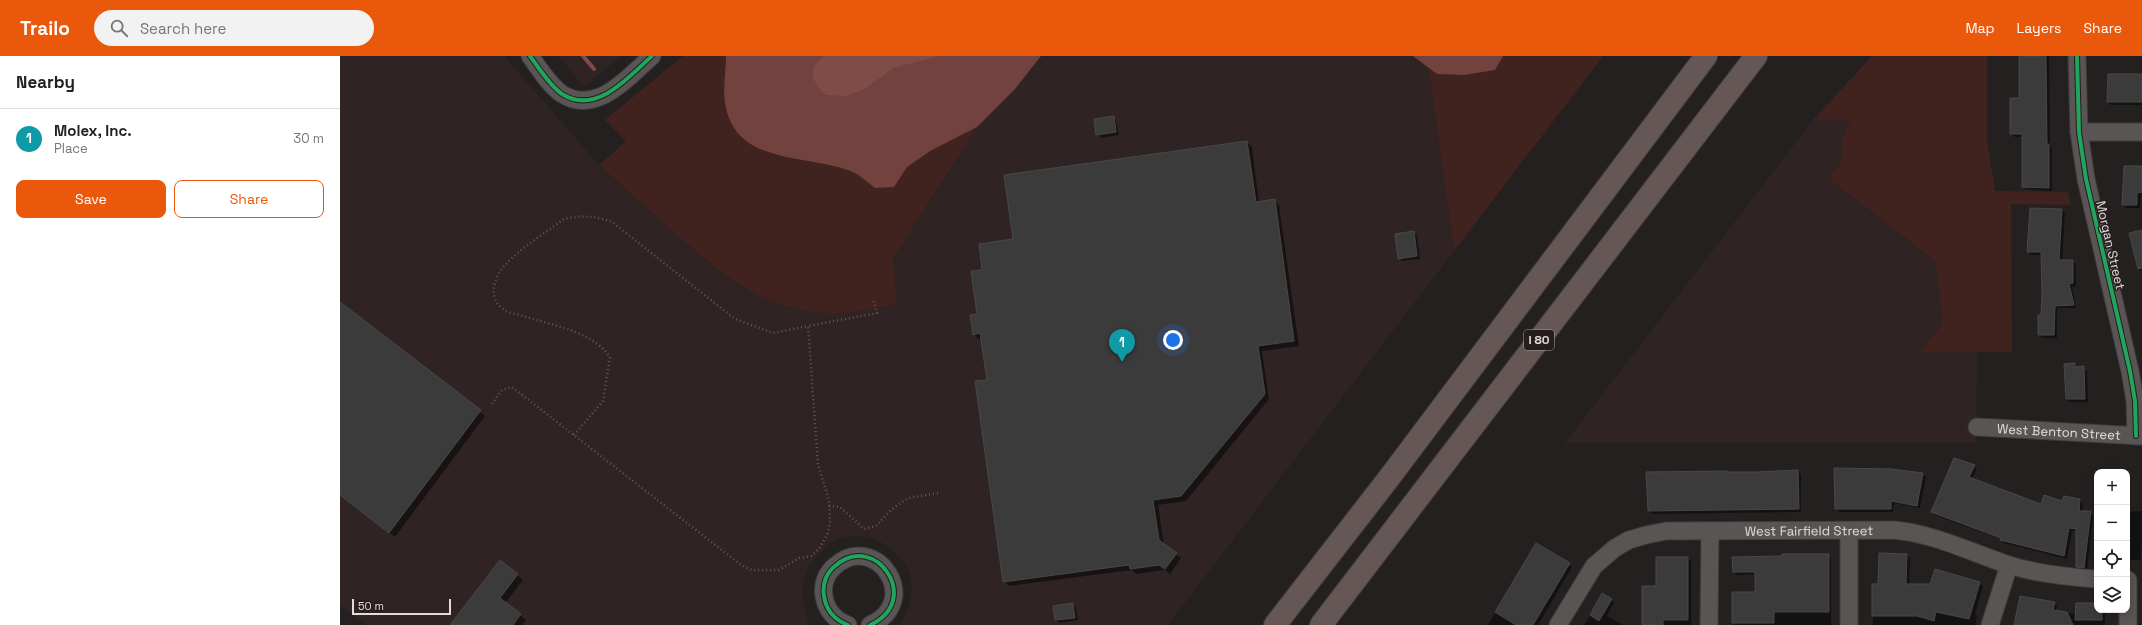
<!DOCTYPE html>
<meta charset="utf-8">
<style>
:root{--surface:#fff;--page:#f2f2f2;--text:#222;--muted:#767676;--line:#e0e0e0;--accent:#ea580c}
body{margin:0;font-family:"Space Grotesk",sans-serif;background:var(--page);color:var(--text)}
.controls{position:absolute;right:12px;bottom:12px;display:grid;overflow:hidden;border-radius:8px;box-shadow:0 2px 10px #0003}
.controls button{width:36px;height:36px;display:grid;place-items:center;padding:0;border:0;border-bottom:1px solid var(--line);background:var(--surface);color:var(--text);font:20px sans-serif}
.scale{position:absolute;left:12px;bottom:10px;width:99px;box-sizing:border-box;padding-left:4px;border:2px solid #e2dddd;border-top:0;font-size:11px;line-height:14px;white-space:nowrap;color:#e2dddd;-webkit-text-stroke:3px #261e1e;paint-order:stroke}
.you{position:absolute;left:833px;top:284px;width:14px;height:14px;margin:-10px;border:3px solid #fff;border-radius:50%;background:#1a73e8;box-shadow:0 0 0 6px #1a73e833}
.badge{display:grid;place-items:center;width:26px;height:26px;border-radius:50%;background:var(--accent);color:#fff;font-size:13px;font-weight:700}
.pin{position:absolute;translate:-50% -33px;filter:drop-shadow(0 1px 2px #0008)}
.pin::after{content:'';position:absolute;top:21px;width:14px;height:12px;background:inherit;clip-path:polygon(0 0,100% 0,50% 100%)}
.list{margin:0;padding:0;list-style:none}
h2{display:flex;justify-content:space-between;align-items:center;height:52px;margin:0;padding:0 16px;font-size:17px}
h2 small{font-size:13px;font-weight:400;color:var(--muted)}
.list li{display:grid;grid-template-columns:26px 1fr auto;gap:12px;align-items:center;box-sizing:border-box;height:60px;padding:0 16px;border-top:1px solid var(--line)}
.list b{display:block;font-size:15px;white-space:nowrap}
.list p{margin:0;font-size:13px;white-space:nowrap;color:var(--muted)}
.list em{font-size:13px;font-style:normal;color:var(--muted)}
.actions{display:flex;gap:8px;padding:12px 16px}
.actions a{flex:1;padding:9px 0;border:1px solid var(--accent);border-radius:8px;text-align:center;font-size:14px;color:var(--accent)}
.actions .main{background:var(--accent);color:#fff}
.icon{flex:none;width:22px;height:22px;fill:none;stroke:currentColor;stroke-width:2;stroke-linecap:round;stroke-linejoin:round}
.map{position:relative;flex:none;width:1802px;height:569px;overflow:hidden}
header{display:flex;align-items:center;gap:24px;box-sizing:border-box;height:56px;padding:0 20px;background:var(--accent);color:#fff}
header strong{font-size:19px}
nav{display:flex;gap:22px;margin-inline-start:auto;font-size:14px}
.search{width:280px;height:36px;background:var(--page);display:flex;align-items:center;gap:10px;box-sizing:border-box;padding:0 14px;border-radius:22px;color:var(--muted);font-size:15px}
main{display:flex}
aside{flex:1;background:var(--surface)}
.map>svg:first-child{display:block}
.built{fill:#302323}
.green{fill:#40221f}
.forest{fill:#72423e}
.water{fill:#7f4c47}
.shadow{fill:#0007}
.lines{fill:none;stroke-linecap:round;stroke-linejoin:round}
.stream{stroke:#7f4c47;stroke-width:4}
.building{fill:#3c3b3c;stroke:#494848}
.minor-casing{stroke:#403c3c;stroke-width:19}
.highway-casing{stroke:#403c3c;stroke-width:24}
.path{stroke:#5d5a5a;stroke-width:2.5;stroke-dasharray:1 3;stroke-linecap:butt}
.minor{stroke:#585554;stroke-width:17}
.highway{stroke:#655756;stroke-width:22}
.cycleway-casing{stroke:#261e1e;stroke-width:6}
.cycleway{stroke:#20a55d;stroke-width:4}
.labels{text-anchor:middle;stroke-width:3;stroke-linejoin:round;paint-order:stroke}
.shield{fill:#261e1e;stroke:#aaa4a4;stroke-width:1}
.shield-label{font-size:12px;font-weight:bold;fill:#e2dddd}
.street-label{font-size:13px;fill:#e2dddd;stroke:#261e1e}
</style>
<header>
<strong>Trailo</strong>
<div class="search"><svg class="icon" aria-label="search" viewBox="0 0 24 24"><circle cx="10" cy="10" r="6"/><path d="M15 15l6 6"/></svg>Search here</div>
<nav><a>Map</a><a>Layers</a><a>Share</a></nav>
</header>
<main>
<aside>
<h2>Nearby<small></small></h2>
<ul class="list">
<li><span class="badge" style="background:#0f9aa8">1</span><div><b>Molex, Inc.</b><p>Place</p></div><em>30 m</em></li>
</ul>
<div class="actions"><a class="main">Save</a><a>Share</a></div>
</aside>
<div class="map">
<svg width="1802" height="569" viewBox="0 0 1802 569">
<rect width="100%" height="100%" fill="#242020"/>
<!-- built -->
<g class="built">
<polygon points="0,0 164,0 259,109 363,203 399,230 557,247 553,203 682,0 1087,0 1114,195 828,569 560,569 570,549 572,530 570,517 564,505 549,491 537,484 520,480 505,481 491,486 469,509 464,524 463,543 468,569 27,569 0,549"/>
<polygon points="219,0 281,0 244,31"/>
<polygon points="1529,63 1489,123 1595,205 1603,267 1581,296 1637,295 1636,387 1225,387 1473,64"/>
</g>
<!-- green -->
<g class="green">
<path d="M 343,0 L 682,0 L 553,203 L 557,248 C 534,252 508,259 485,257 C 419,252 376,215 329,172 C 306,151 282,130 259,109 L 286,85 L 265,64 Z"/>
<polygon points="1087,0 1263,0 1114,195"/>
<polygon points="1532,0 1647,0 1647,83 1655,135 1728,136 1731,149 1671,148 1672,296 1580,296 1603,267 1595,205 1489,123 1501,105 1502,85 1510,64 1473,64"/>
</g>
<!-- forest -->
<g class="forest">
<path d="M 386,0 L 701,0 L 675,33 L 637,71 L 590,95 L 567,111 L 554,131 L 535,132 C 526,125 519,118 508,114 C 465,99 398,108 386,52 C 382,36 386,16 386,0 Z"/>
<polygon points="1073,0 1163,0 1155,14 1124,19 1097,18"/>
</g>
<!-- water -->
<path class="water" d="M 484,0 L 600,0 L 553,12 L 525,33 L 506,40 L 486,39 C 472,26 466,13 484,0 Z"/>
<!-- shadow -->
<g class="shadow">
<polygon points="1680,0 1709,0 1710,90 1712,92 1712,135 1687,133 1683,130 1683,81 1675,81 1671,78 1680,43"/>
<polygon points="1802,19 1802,49 1771,49 1768,46"/>
<polygon points="773,61 776,65 779,79 761,82 757,78"/>
<polygon points="907,86 912,91 919,146 934,144 939,149 959,290 922,295 929,343 846,445 818,449 824,489 841,502 830,518 825,514 796,518 792,514 669,530 664,525 648,325 642,283 639,283 633,278 638,259 644,215 674,184"/>
<polygon points="1802,111 1800,152 1786,152 1783,149"/>
<polygon points="1722,154 1725,158 1722,205 1733,205 1736,209 1736,230 1732,231 1736,252 1717,252 1717,282 1702,282 1699,279 1702,260 1702,199 1692,199 1688,196"/>
<polygon points="1801,173 1802,173 1802,215 1801,215 1797,212 1791,177 1801,175"/>
<polygon points="1074,176 1077,179 1080,203 1062,205 1059,202"/>
<polygon points="0,247 145,360 55,481 0,439"/>
<polygon points="1734,308 1747,315 1748,346 1730,346 1726,343"/>
<polygon points="1634,410 1637,413 1632,424 1697,448 1723,446 1724,441 1740,444 1743,447 1742,456 1750,456 1753,459 1747,515 1740,514 1737,511 1737,475 1732,475 1727,503 1664,487 1661,483 1595,459 1592,456"/>
<polygon points="1458,415 1461,419 1461,456 1312,458 1308,454 1387,416 1388,417"/>
<polygon points="1582,418 1586,421 1580,452 1554,447 1553,456 1499,456 1496,452"/>
<polygon points="1802,455 1801,504 1787,504 1787,456"/>
<polygon points="1196,488 1232,511 1198,569 1148,569"/>
<polygon points="1488,499 1491,502 1491,569 1394,569 1393,537 1416,537 1416,518 1397,519 1394,516"/>
<polygon points="1566,499 1570,502 1569,529 1639,527 1643,530 1635,558 1637,560 1635,569 1533,569 1533,529 1539,529"/>
<polygon points="1348,502 1351,505 1351,569 1303,569 1317,531"/>
<polygon points="160,505 183,524 165,547 186,564 182,569 111,569"/>
<polygon points="1263,538 1274,546 1267,560 1283,569 1244,569"/>
<polygon points="1714,547 1717,550 1716,556 1736,558 1757,548 1757,554 1765,554 1765,569 1675,569"/>
<polygon points="733,548 736,551 738,564 720,567 716,563"/>
</g>
<g class="lines">
<!-- stream -->
<polyline class="stream" points="243,0 254,13"/>
</g>
<!-- building -->
<g class="building">
<polygon points="1679,0 1706,0 1707,88 1709,88 1709,132 1682,131 1682,78 1670,78 1670,42 1679,42"/>
<polygon points="1768,18 1802,18 1802,46 1767,46"/>
<polygon points="774,60 776,76 756,79 754,63"/>
<polygon points="907,85 916,146 935,143 954,285 918,290 925,338 841,440 813,444 819,484 837,497 825,513 819,509 790,513 789,509 663,526 635,325 647,324 640,277 633,279 630,259 637,258 631,215 642,214 639,188 673,183 664,119"/>
<polygon points="1784,110 1802,110 1802,136 1797,137 1797,149 1782,149"/>
<polygon points="1690,152 1722,153 1719,204 1733,204 1733,227 1729,228 1734,249 1715,250 1714,279 1698,279 1698,259 1701,259 1702,238 1701,196 1687,196"/>
<polygon points="1802,174 1802,212 1798,213 1789,177"/>
<polygon points="1074,175 1077,200 1058,203 1055,178"/>
<polygon points="0,246 141,354 49,477 0,439"/>
<polygon points="1735,307 1735,311 1744,310 1745,343 1726,343 1724,308"/>
<polygon points="1614,402 1635,409 1629,421 1698,447 1701,448 1704,439 1722,445 1724,440 1740,443 1739,455 1751,455 1744,512 1736,511 1736,473 1729,472 1724,500 1660,484 1661,482 1591,456"/>
<polygon points="1494,412 1551,413 1583,417 1577,450 1551,445 1551,453 1495,453"/>
<polygon points="1458,414 1459,453 1308,455 1306,416 1387,415 1387,416 1416,416"/>
<polygon points="1196,487 1230,507 1193,569 1176,569 1155,556"/>
<polygon points="1539,497 1567,498 1566,528 1590,528 1595,513 1640,526 1629,563 1596,556 1594,565 1577,560 1532,560 1532,528 1538,528"/>
<polygon points="1442,498 1489,498 1489,556 1434,556 1434,567 1392,567 1392,536 1415,536 1415,516 1393,516 1392,501 1442,500"/>
<polygon points="1316,501 1348,501 1348,564 1323,564 1323,569 1302,569 1302,530 1316,530"/>
<polygon points="160,504 178,518 160,542 181,558 173,569 110,569"/>
<polygon points="1262,537 1272,543 1259,565 1250,559"/>
<polygon points="1680,540 1715,546 1713,554 1727,556 1733,569 1674,569"/>
<polygon points="733,547 735,562 715,564 713,550"/>
<polygon points="1736,547 1757,547 1757,554 1762,554 1762,564 1735,564"/>
</g>
<g class="lines">
<defs>
<g id="minor">
<path d="M 190,0 C 199,12 209,29 222,38 C 257,60 289,20 312,0"/>
<polyline points="1737,0 1739,76 1746,123 1790,315 1795,345 1796,380"/>
<polyline points="1739,76 1802,76"/>
<path id="s1" d="M 1637,371 L 1802,380"/>
<path d="M 508,569 C 495,564 486,554 484,540 C 482,529 486,517 495,510 C 535,474 584,545 530,569"/>
<path id="s2" d="M 1218,569 L 1254,510 L 1275,492 L 1289,484 L 1306,479 L 1326,475 L 1554,474 C 1595,478 1630,496 1669,509 C 1698,518 1727,521 1757,523"/>
<polyline points="1369,569 1370,475"/>
<polyline points="1509,569 1509,476"/>
<polyline points="1650,569 1669,509"/>
<polyline points="1788,569 1788,524"/>
</g>
<g id="highway">
<polyline points="935,569 1049,422 1366,0"/>
<polyline points="981,569 1416,0"/>
</g>
</defs>
<!-- minor casing -->
<use href="#minor" class="minor-casing"/>
<!-- highway casing -->
<use href="#highway" class="highway-casing"/>
<!-- path -->
<g class="path">
<polyline points="152,348 162,334 172,331 401,509 412,514 439,514 459,502 471,500 479,493 487,479 490,466 489,444 478,409 468,270 537,257 533,243"/>
<path d="M 234,379 L 263,345 L 270,301 C 252,275 211,269 183,260 C 177,258 167,257 163,253 C 147,241 154,220 166,208 C 182,191 205,177 224,163 C 240,159 257,160 272,166 L 395,263 L 433,277 L 468,270"/>
<polyline points="489,450 500,451 524,473 536,470 552,453 568,442 599,437"/>
</g>
<!-- minor -->
<use href="#minor" class="minor"/>
<!-- highway -->
<use href="#highway" class="highway"/>
<defs>
<g id="cycleway">
<path d="M 190,0 C 199,12 209,29 222,38 C 257,60 289,20 312,0"/>
<polyline points="1737,0 1739,76 1746,123 1790,315 1795,345 1796,380"/>
<path d="M 508,569 C 495,564 486,554 484,540 C 482,529 486,517 495,510 C 535,474 584,545 530,569"/>
</g>
</defs>
<!-- cycleway casing -->
<use href="#cycleway" class="cycleway-casing"/>
<!-- cycleway -->
<use href="#cycleway" class="cycleway"/>
</g>
<g class="labels">
<!-- shield labels -->
<rect class="shield" x="1184" y="274" width="30" height="20" rx="3"/>
<g class="shield-label">
<text x="1199" y="288">I 80</text>
</g>
<!-- street labels -->
<g class="street-label">
<text transform="translate(1771 189) rotate(77)" y="5">Morgan Street</text>
<text dy="5" stroke="none"><textPath href="#s1" startOffset="82">West Benton Street</textPath></text>
<text dy="5" stroke="none"><textPath href="#s2" startOffset="294">West Fairfield Street</textPath></text>
</g>
</g>
</svg>
<div class="controls">
<button>+</button>
<button>−</button>
<button><svg class="icon" aria-label="locate" viewBox="0 0 24 24"><circle cx="12" cy="12" r="6"/><path d="M12 2v4M12 18v4M2 12h4M18 12h4"/></svg></button>
<button><svg class="icon" aria-label="layers" viewBox="0 0 24 24"><path d="M12 4l9 5-9 5-9-5zM3 14l9 5 9-5"/></svg></button>
</div>
<div class="scale">50 m</div>
<div class="you"></div>
<div class="pin badge" style="left:782px;top:306px;background:#0f9aa8">1</div>
</div>
</main>
